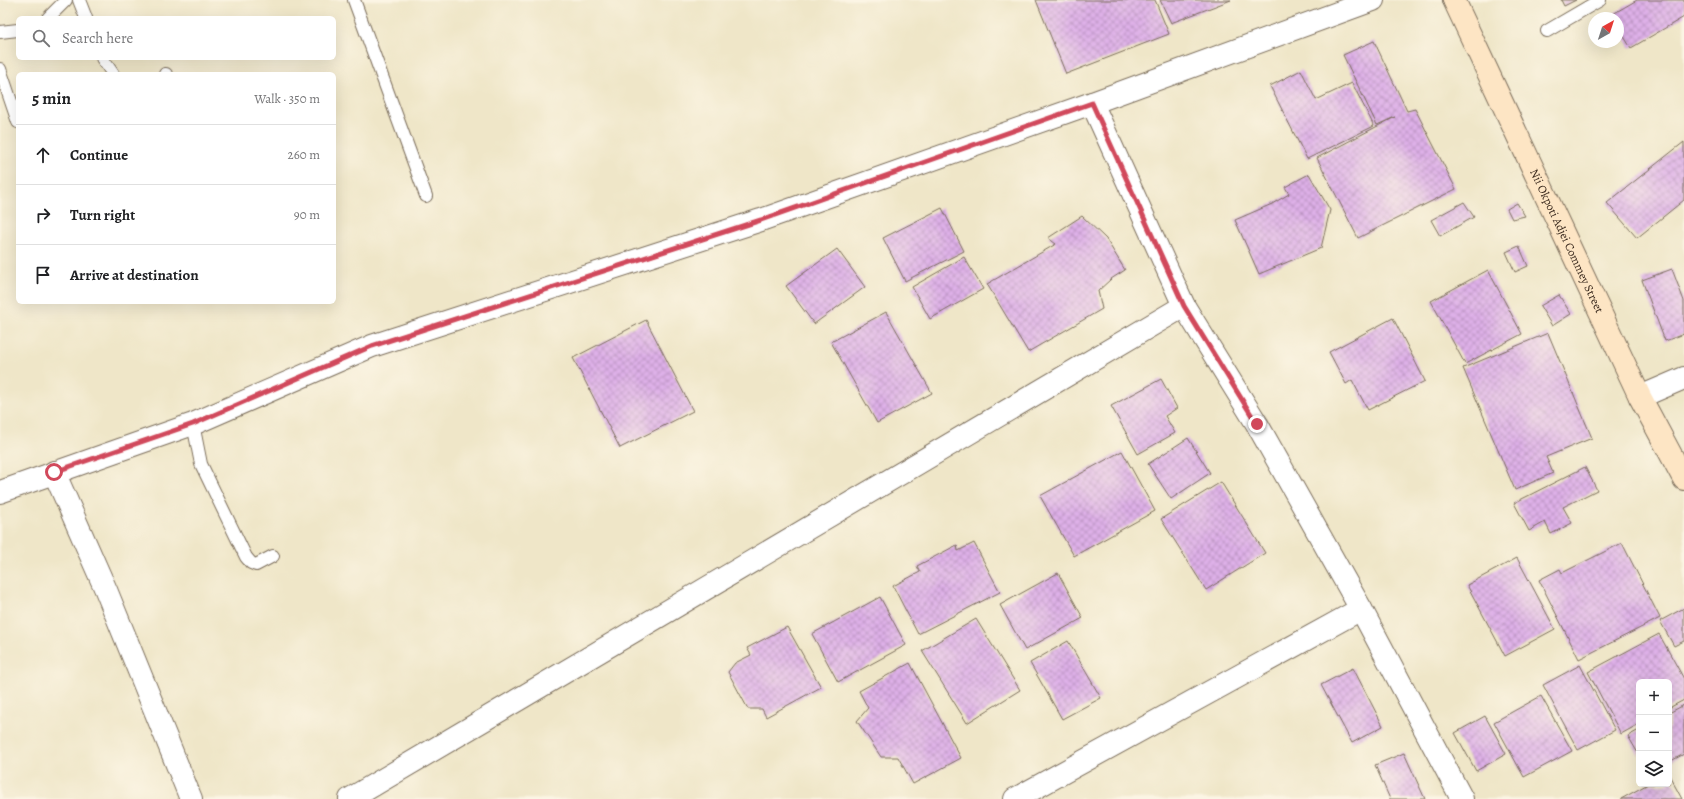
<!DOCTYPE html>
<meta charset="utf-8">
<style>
:root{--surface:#fff;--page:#f2f2f2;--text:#202124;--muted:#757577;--line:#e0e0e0}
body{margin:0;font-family:Alegreya,serif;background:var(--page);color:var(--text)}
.controls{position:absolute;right:12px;bottom:12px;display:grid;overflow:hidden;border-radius:6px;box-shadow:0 4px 16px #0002}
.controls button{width:36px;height:36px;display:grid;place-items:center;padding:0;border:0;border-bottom:1px solid var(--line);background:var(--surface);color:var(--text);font:20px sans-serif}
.compass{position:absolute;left:1588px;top:12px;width:36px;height:36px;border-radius:50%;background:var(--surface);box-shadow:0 4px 16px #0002;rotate:39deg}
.stop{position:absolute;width:12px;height:12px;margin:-9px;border:3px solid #d1495b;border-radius:50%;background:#fff}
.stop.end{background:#d1495b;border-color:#fff;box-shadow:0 1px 4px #0008}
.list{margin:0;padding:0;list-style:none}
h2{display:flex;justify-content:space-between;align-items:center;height:52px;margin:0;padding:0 16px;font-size:17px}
h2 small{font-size:13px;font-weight:400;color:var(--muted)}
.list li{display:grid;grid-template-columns:26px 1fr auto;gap:12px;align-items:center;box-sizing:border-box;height:60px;padding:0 16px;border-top:1px solid var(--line)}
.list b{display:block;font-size:15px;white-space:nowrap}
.list em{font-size:13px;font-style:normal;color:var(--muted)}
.icon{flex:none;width:22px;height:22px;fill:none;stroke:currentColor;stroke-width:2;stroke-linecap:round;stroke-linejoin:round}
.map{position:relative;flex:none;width:1684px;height:799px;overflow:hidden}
.search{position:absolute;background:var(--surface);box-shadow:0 4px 16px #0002;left:16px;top:16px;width:320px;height:44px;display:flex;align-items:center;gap:10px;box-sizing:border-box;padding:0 14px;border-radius:6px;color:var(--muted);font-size:15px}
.panel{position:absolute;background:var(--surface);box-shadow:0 4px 16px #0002;left:16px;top:72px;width:320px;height:232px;border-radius:6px}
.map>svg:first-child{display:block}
.building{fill:url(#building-cross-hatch)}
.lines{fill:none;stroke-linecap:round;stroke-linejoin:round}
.lane-casing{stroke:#7a6c5a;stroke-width:14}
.street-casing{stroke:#7a6c5a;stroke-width:24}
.secondary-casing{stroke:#7a6c5a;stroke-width:24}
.lane{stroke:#fff;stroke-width:12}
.street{stroke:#fff;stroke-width:22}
.secondary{stroke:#fde5c4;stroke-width:22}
.route{stroke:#d1495b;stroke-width:5}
.labels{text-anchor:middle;stroke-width:3.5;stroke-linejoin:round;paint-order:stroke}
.street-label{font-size:12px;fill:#3b2a1e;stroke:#fcf5e5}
</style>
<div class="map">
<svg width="1684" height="799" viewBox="0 0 1684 799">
<defs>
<pattern id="building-cross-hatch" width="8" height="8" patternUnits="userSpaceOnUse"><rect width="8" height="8" fill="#deb0e8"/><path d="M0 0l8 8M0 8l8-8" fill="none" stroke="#b58fbb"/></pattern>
</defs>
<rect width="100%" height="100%" fill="#fcf5e5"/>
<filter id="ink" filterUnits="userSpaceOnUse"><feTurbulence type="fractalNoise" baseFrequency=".025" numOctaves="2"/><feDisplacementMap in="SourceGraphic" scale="8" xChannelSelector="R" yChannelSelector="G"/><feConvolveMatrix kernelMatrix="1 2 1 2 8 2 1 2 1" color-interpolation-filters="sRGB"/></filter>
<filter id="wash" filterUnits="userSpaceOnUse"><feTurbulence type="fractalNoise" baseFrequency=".012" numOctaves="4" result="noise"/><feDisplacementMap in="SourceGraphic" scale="16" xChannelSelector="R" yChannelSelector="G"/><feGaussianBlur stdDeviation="0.9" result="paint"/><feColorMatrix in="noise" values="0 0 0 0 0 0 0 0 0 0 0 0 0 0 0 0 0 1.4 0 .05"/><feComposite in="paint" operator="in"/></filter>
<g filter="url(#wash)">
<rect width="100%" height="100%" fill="#efe6c8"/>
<g id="blocks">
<!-- building -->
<g class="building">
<polygon points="1036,0 1155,0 1169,34 1066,74"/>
<polygon points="1160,0 1231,0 1171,23"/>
<polygon points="1561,0 1576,0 1564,6"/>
<polygon points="1637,0 1684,0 1684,17 1631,48 1618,27 1618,18 1613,18 1611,15"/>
<polygon points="1374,41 1407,111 1415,109 1456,189 1358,238 1317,158 1395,117 1377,125 1343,55"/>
<polygon points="1301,70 1316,100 1352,83 1374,126 1307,159 1270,86"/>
<polygon points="1684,142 1684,200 1637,238 1607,203"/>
<polygon points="1309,174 1330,210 1321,248 1259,274 1235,220 1272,204 1289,194 1285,187"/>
<polygon points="1464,202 1474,217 1440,236 1431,220"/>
<polygon points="1517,203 1525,216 1512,219 1507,209"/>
<polygon points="942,208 964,251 905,281 883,238"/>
<polygon points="1082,216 1106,239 1125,270 1111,279 1098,291 1102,309 1028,352 987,284 1056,244 1048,238"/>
<polygon points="1519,246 1528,266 1515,272 1506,252"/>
<polygon points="837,249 865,287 814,324 786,286"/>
<polygon points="964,257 983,289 930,319 912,287"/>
<polygon points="1672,269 1684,301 1684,334 1665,341 1642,280"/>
<polygon points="1488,270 1522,334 1465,364 1431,301"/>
<polygon points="1559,295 1571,314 1552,326 1540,306"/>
<polygon points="886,312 932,393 877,423 831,342"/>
<polygon points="1393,318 1425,381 1368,410 1352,380 1346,384 1329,352"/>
<polygon points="646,320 693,411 620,448 573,358"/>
<polygon points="1548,333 1592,438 1546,457 1553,473 1515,490 1463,368"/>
<polygon points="1161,379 1177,408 1165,416 1175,433 1138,454 1111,406"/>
<polygon points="1188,438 1210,473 1171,499 1148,464"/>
<polygon points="1122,451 1155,511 1074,556 1040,496"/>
<polygon points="1585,467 1597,490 1563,507 1572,523 1551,534 1545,522 1529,531 1514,503"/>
<polygon points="1221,482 1265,553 1206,590 1161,519"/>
<polygon points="974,543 1000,592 918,634 893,586 920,572 917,566 957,545 958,551"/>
<polygon points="1622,543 1660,618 1579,659 1539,580 1560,569 1562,573"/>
<polygon points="1517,558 1555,629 1505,656 1467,585"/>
<polygon points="1058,573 1083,618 1025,650 1000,605"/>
<polygon points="880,597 906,645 838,682 812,634"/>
<polygon points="1684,608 1684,641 1674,646 1660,621"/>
<polygon points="976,619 1020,690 967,723 922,651"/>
<polygon points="787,627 821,687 766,717 762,709 748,709 728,672 735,663 751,655 747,648"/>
<polygon points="1659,634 1684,679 1684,700 1669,708 1669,682 1639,682 1639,724 1621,734 1588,672"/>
<polygon points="1068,641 1101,698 1062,719 1030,663"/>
<polygon points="910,663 961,758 913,784 898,757 881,757 857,721 868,708 859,691"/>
<polygon points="1580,665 1615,730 1578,750 1543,685"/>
<polygon points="1353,668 1383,726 1352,743 1321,685"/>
<polygon points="1541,696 1572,751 1524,777 1494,722"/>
<polygon points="1684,705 1684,754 1669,762 1669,713"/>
<polygon points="1485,716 1506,754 1476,771 1455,733"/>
<polygon points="1639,730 1639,755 1628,736"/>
<polygon points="1404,753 1425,799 1390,799 1375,765"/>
<polygon points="1669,775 1682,799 1621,799 1648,784 1669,784"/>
</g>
</g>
</g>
<g filter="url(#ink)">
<use href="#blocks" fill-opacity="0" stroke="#7a6c5a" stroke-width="1"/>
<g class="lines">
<defs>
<g id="lane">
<polyline points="79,0 86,18"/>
<polyline points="354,0 426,196"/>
<polyline points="48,18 66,0"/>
<polyline points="1547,31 1600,0"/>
<polyline points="0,32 18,30"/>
<polyline points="102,58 113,74"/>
<polyline points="0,69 18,122"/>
<polyline points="165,74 166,74"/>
<polyline points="193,424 201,464 246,557 251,563 256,565 273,556"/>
</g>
<g id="street">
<polyline points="1092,103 1184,306 1257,424 1361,609 1462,799"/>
<polyline points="1640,397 1684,378"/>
<polyline points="54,472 106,590 191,799"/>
<polyline points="0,492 193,424 372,346 761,220 1092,103 1373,0"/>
<polyline points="350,799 1184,306"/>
<polyline points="1015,799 1361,609"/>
</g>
<g id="secondary">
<path id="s1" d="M 1454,0 L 1640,397 L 1684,479"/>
</g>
</defs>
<!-- lane casing -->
<use href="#lane" class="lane-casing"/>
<!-- street casing -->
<use href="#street" class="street-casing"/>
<!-- secondary casing -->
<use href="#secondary" class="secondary-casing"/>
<!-- lane -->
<use href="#lane" class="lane"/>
<!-- street -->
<use href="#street" class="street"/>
<!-- secondary -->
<use href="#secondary" class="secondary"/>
</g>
</g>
<g class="lines" filter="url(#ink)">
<!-- route -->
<polyline class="route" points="54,472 193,424 372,346 761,220 1092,103 1184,306 1257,424"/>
</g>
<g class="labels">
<!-- street labels -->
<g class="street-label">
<text dy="4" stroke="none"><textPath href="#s1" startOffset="266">Nii Okpoti Adjei Commey Street</textPath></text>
</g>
</g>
</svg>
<div class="controls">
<button>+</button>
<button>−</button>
<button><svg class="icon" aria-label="layers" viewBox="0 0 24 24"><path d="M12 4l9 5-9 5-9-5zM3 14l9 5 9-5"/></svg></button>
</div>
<svg class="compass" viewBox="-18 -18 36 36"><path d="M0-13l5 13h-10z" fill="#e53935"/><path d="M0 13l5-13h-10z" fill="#757577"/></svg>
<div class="stop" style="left:54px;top:472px"></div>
<div class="stop end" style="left:1257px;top:424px"></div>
<div class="search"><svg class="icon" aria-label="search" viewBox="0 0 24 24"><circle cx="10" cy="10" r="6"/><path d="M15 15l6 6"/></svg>Search here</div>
<section class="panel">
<h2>5 min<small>Walk · 350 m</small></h2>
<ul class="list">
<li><svg class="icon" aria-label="ahead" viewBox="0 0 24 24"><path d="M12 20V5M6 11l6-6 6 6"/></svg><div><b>Continue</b></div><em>260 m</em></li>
<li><svg class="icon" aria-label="right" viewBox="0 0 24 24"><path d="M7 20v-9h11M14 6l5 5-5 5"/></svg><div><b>Turn right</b></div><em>90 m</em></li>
<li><svg class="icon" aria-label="arrive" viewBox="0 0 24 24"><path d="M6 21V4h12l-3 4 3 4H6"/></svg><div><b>Arrive at destination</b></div></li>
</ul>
</section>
</div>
